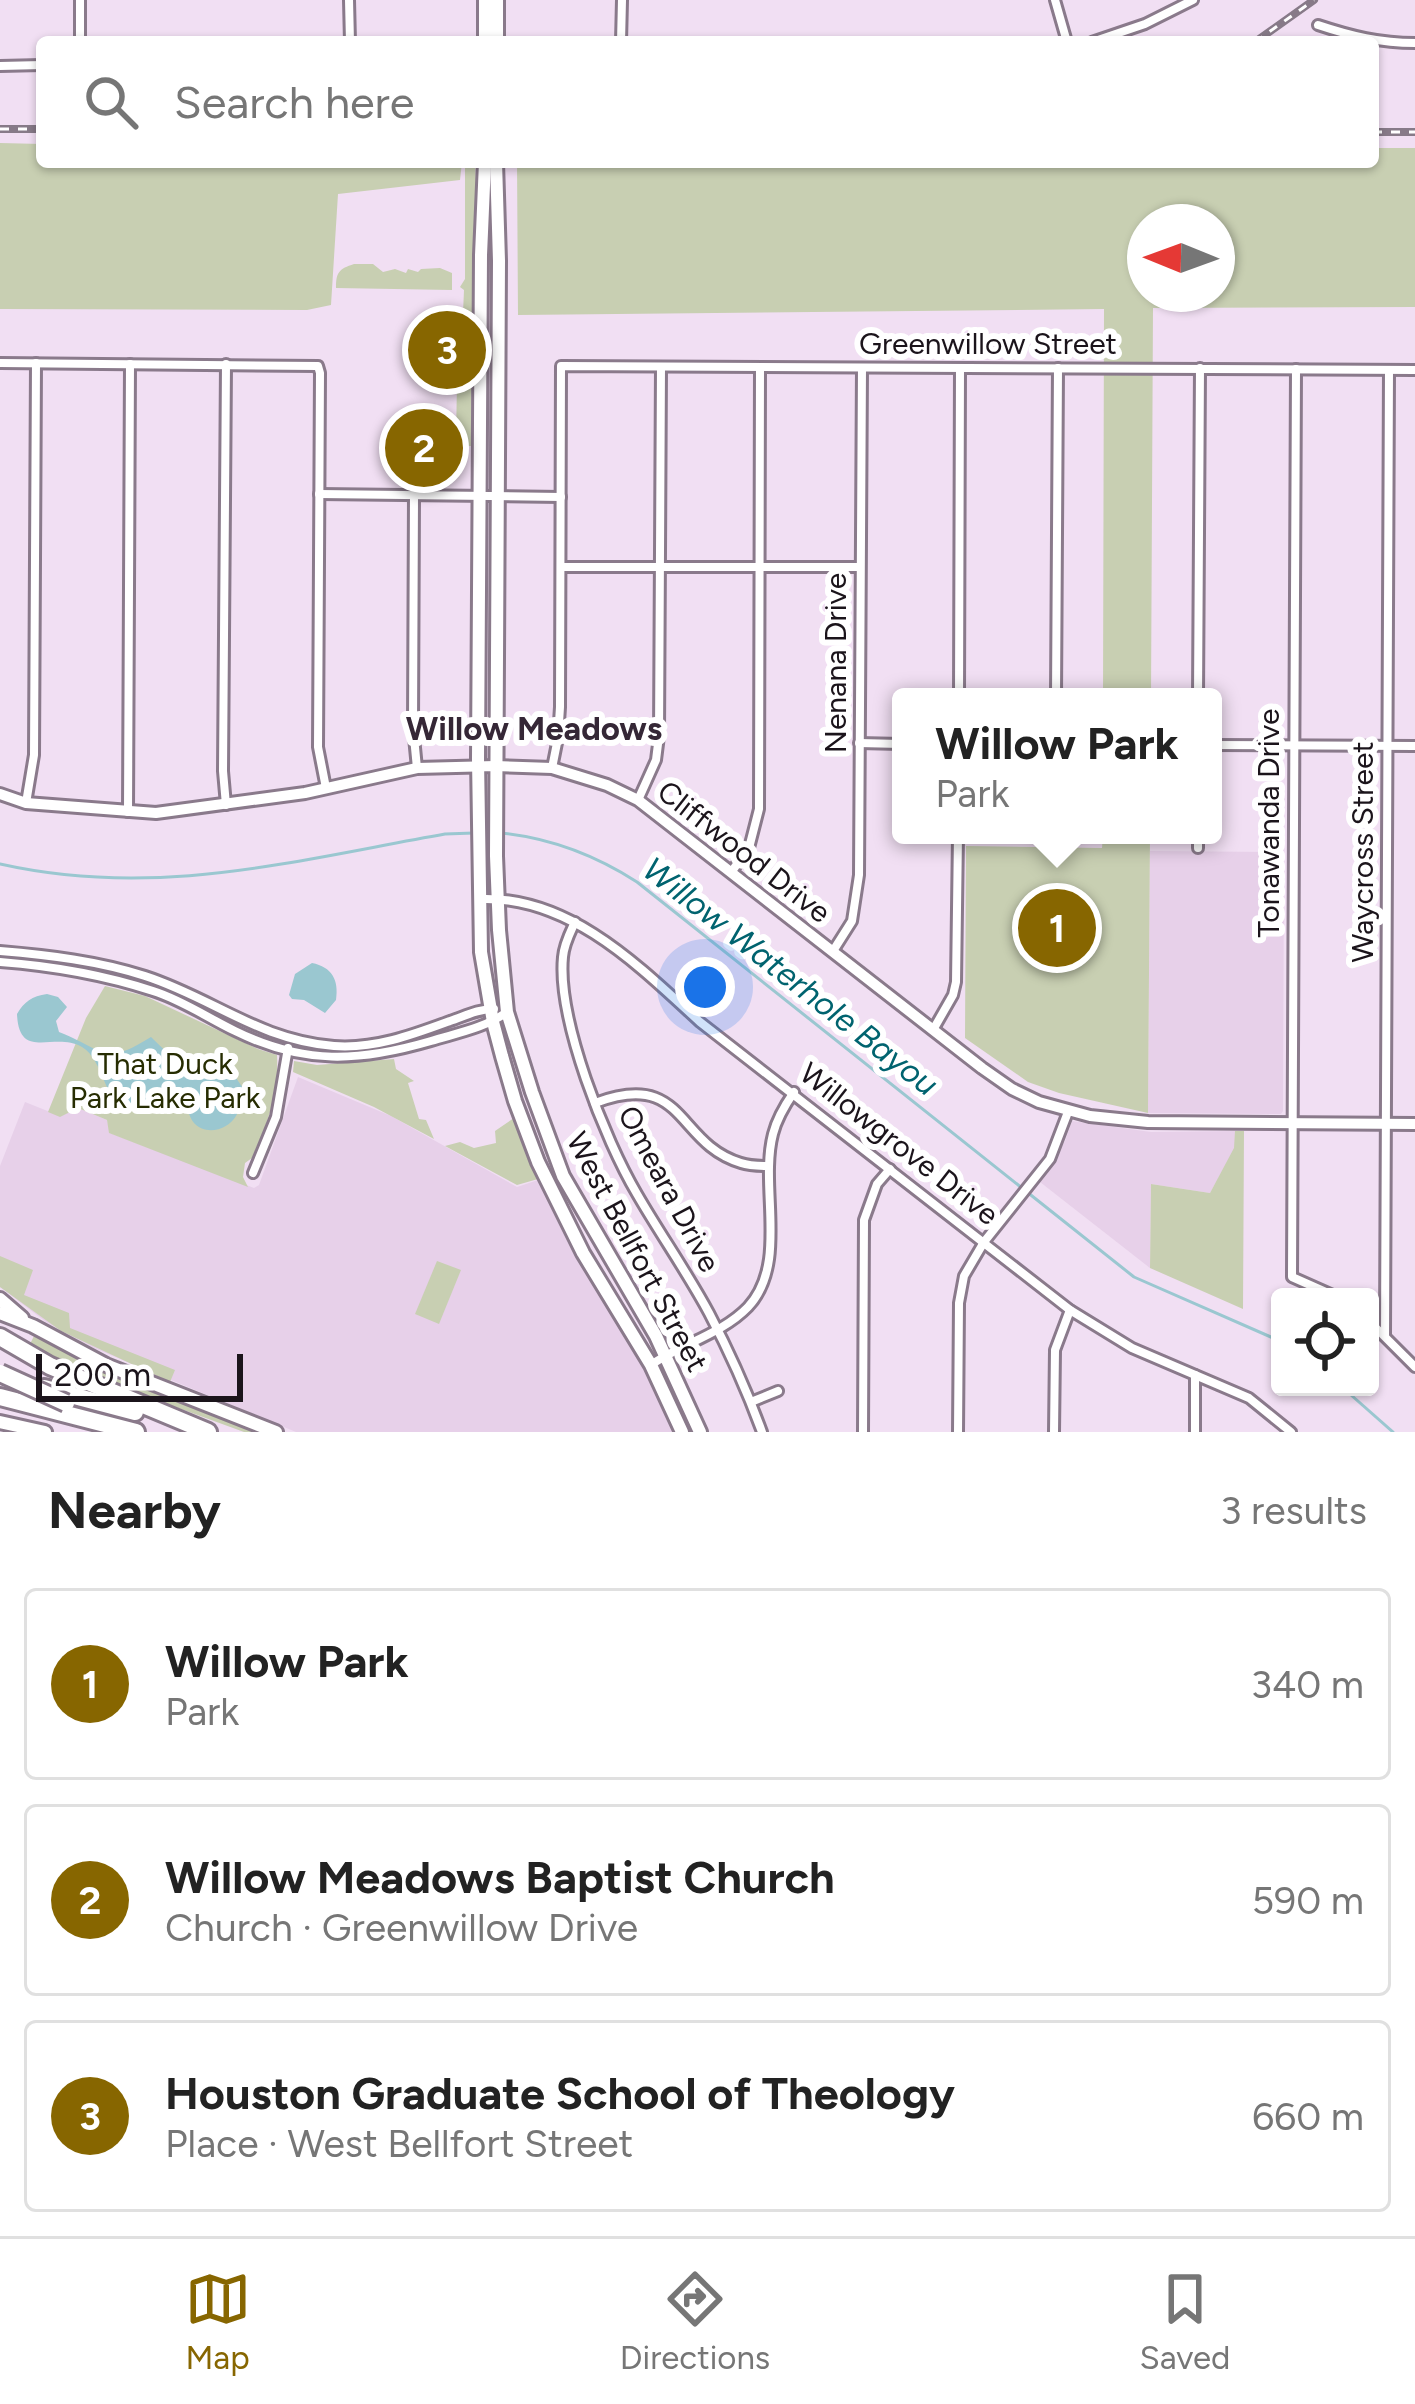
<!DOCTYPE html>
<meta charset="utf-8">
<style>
:root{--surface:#fff;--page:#f2f2f2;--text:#222;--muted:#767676;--line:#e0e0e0;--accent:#876600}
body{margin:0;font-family:Figtree,sans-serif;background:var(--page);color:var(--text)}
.controls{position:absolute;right:36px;bottom:36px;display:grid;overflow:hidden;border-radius:12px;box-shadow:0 3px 9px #0004}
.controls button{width:108px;height:108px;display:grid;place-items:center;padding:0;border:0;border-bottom:3px solid var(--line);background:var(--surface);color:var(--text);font:60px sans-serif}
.compass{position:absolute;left:1127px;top:204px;width:108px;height:108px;border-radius:50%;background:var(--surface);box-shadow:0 3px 9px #0004;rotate:271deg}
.scale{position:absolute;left:36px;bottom:30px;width:207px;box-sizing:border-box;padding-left:12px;border:6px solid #1b141b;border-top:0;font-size:33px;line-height:42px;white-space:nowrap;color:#1b141b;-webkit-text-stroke:9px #fff;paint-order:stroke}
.you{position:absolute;left:705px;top:987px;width:42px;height:42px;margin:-30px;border:9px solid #fff;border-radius:50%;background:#1a73e8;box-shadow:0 0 0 18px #1a73e833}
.badge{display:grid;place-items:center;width:78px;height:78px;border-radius:50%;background:var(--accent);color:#fff;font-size:39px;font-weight:700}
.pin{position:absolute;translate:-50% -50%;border:6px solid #fff;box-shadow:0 3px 12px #0006}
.popup{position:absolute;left:892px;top:688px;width:330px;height:156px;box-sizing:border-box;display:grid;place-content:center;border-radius:12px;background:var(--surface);filter:drop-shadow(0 3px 9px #0005);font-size:39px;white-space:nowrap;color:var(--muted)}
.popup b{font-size:45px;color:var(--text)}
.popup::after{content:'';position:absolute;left:50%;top:100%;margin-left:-24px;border:24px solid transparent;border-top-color:var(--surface)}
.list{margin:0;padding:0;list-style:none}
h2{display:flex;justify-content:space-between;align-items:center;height:156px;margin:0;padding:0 48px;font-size:51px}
h2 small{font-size:39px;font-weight:400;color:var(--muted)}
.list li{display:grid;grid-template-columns:78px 1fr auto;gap:36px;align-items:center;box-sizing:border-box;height:192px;margin:0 24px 24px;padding:0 24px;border:3px solid var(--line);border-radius:12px}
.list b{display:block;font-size:45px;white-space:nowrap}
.list p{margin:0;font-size:39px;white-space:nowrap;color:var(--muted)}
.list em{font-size:39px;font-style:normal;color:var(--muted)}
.icon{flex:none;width:66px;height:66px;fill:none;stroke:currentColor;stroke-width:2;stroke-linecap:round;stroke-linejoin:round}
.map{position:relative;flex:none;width:1415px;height:1432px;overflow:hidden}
.search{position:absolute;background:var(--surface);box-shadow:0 3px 9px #0004;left:36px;right:36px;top:36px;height:132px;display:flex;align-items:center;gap:30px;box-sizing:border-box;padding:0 42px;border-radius:12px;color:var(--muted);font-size:45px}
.sheet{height:804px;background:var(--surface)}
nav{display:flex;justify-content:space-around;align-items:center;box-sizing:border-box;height:168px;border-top:3px solid var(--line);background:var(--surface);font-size:33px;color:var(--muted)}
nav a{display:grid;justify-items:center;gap:6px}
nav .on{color:var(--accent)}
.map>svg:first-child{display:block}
.built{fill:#e7d0e9}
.green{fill:#c8cfb2;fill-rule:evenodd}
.water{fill:#9ac7d0}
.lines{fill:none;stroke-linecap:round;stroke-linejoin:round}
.stream{stroke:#9ac7d0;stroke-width:3}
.minor-casing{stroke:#8a7a8b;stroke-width:14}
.tertiary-casing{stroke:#8a7a8b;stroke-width:16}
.secondary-casing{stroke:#8a7a8b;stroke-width:18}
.motorway-casing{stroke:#8a7a8b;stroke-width:22}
.minor{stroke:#fff;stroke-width:8}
.tertiary{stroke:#fff;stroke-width:10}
.secondary{stroke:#fff;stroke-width:12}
.motorway{stroke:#fff;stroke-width:16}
.rail-casing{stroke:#877a88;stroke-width:8}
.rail{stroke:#fff;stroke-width:3;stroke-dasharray:9;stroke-linecap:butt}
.motorway-bridge-casing{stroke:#8a7a8b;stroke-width:22;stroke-linecap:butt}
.motorway-bridge{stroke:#fff;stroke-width:16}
.labels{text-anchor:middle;stroke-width:12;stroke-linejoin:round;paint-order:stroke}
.street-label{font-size:30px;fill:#1b141b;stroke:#fff}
.park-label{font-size:30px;fill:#272d02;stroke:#fff}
.neighbourhood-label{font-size:33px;font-weight:bold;fill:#352736;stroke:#fff}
.water-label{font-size:33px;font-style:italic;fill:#00636f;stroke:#fff}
</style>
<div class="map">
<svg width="1415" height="1432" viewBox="0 0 1415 1432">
<rect width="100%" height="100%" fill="#f1dff3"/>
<!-- built -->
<g class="built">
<polygon points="1150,851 1284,852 1283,1111 1281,1114 1148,1113"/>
<polygon points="298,1077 391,1116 517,1187 538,1180 579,1259 648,1374 675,1432 296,1432 94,1348 46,1322 0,1287 0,1166 25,1102 60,1116 78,1108 107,1120 110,1133 254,1188 259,1185"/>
<polygon points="1072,1121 1151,1132 1235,1131 1235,1148 1210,1193 1151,1184 1150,1268 1040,1182 1065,1141"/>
</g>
<!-- green -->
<g class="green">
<polygon points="0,143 42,144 42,162 462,162 460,180 338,194 331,305 307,310 0,309"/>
<path d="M 1373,148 L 1415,148 L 1415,307 L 1153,308 L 1151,697 L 1103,697 L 1104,309 L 518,315 L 517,162 L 1373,162 ZM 1145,222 L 1217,222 L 1217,294 L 1145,294 Z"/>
<polygon points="465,162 475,162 476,181 477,162 480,162 476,320 474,310 471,321 464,320 457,314 463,313 464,290 460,287 465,279"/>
<path d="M 354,264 L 373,264 L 383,272 L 395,269 L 406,273 L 408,269 L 418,272 L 421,269 L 440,268 L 452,273 L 452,290 L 336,288 C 336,272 339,269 354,264 Z"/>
<polygon points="458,329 472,329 471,446 463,446 463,437 456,437"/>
<polygon points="1103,835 1150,835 1148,1113 1059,1093 1028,1082 965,1038 966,846 1102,848"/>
<path d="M 105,986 L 145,996 L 258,1049 L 277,1055 C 279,1096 268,1121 252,1158 L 245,1163 L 243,1177 L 248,1187 L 109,1133 L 107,1120 L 78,1108 L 60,1117 L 48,1112 L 86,1018 Z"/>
<polygon points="394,1059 396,1069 414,1081 408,1083 419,1119 426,1120 434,1139 374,1107 293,1072 294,1061 317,1065"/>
<polygon points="514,1118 538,1179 517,1185 445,1146 460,1142 474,1148 496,1143 495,1131"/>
<polygon points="1235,1131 1244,1131 1243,1309 1150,1268 1151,1184 1210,1193 1234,1148"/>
<polygon points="0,1256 33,1270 24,1295 69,1313 70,1328 175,1370 170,1382 61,1331 0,1287"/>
<polygon points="437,1261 461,1270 439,1324 415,1314"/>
<polygon points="34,1336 118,1378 260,1432 244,1432 80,1372 29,1346"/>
</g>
<!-- water -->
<g class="water">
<path d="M 312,963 C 332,967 339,980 336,1000 L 325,1013 L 304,1000 L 292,999 L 289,995 L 295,974 Z"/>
<path d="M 47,994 L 58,997 L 67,1007 L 56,1021 L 59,1032 C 105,1050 103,1067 151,1037 L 186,1071 L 201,1077 L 236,1078 L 243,1088 C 243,1097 241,1108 236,1116 C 228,1130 206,1136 194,1123 C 185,1111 189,1098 177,1089 C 158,1090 146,1115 126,1108 C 104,1102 104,1060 82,1047 C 54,1031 19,1062 17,1014 C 24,1002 32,996 47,994 Z"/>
</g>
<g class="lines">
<!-- stream -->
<g class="stream">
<path d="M 501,833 C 551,838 595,855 637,882 L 1134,1277 L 1280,1341"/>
<path d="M 0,864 C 156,899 292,861 445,834 L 474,833"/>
<polyline points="1342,1387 1393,1432"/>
</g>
<defs>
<g id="minor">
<polyline points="349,0 350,42"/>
<polyline points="1055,0 1067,42"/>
<path d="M 1318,25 C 1351,36 1380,43 1415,43"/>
<polyline points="80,42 80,0"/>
<polyline points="621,42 622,0"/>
<polyline points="1092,42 1145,24 1193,0"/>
<polyline points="0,66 42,65"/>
<polyline points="0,363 318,366 320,373 318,747 326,788"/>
<polyline points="1296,369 1292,1277 1337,1297"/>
<polyline points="319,494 561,497"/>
<polyline points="414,495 413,727 417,768"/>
<polyline points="561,567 860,567"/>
<polyline points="959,697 960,369"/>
<polyline points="1056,697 1058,368"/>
<polyline points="1198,697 1200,368"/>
<polyline points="859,743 901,744"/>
<polyline points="1213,745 1415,746"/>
<polyline points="552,768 558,738 560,707 561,366 1415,370"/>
<polyline points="638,800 656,760 659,736 661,367"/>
<polyline points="26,803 34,755 36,363"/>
<polyline points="226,805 223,771 226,364"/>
<polyline points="128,812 130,364"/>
<polyline points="1198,848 1198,835"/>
<polyline points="732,871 749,848 759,809 760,369"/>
<path d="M 481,899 C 570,896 639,966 700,1022 L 1070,1310 L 1132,1348 L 1249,1398 L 1291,1432"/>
<path d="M 575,922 C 570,933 564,944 563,957 C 557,1019 605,1140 637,1194 C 660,1234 687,1272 709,1313 C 729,1351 747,1391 762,1432"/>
<path d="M 0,951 C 48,955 99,961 145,976 C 213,998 259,1040 334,1046 C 375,1049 412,1035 450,1021 C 465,1016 478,1009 494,1009"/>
<polyline points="833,951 852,921 859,875 862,368"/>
<path d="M 0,962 C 52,966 104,975 153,991 C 182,1000 208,1018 235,1031 C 304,1065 359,1062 431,1041 C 457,1033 485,1028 507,1012"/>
<polyline points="933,1030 953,995 956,982 958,835"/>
<path d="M 595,1103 C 686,1069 675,1143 741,1163 C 750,1166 760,1166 769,1166"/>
<polyline points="253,1173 276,1117 288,1048"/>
<polyline points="1370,1322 1415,1367"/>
<polyline points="1385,1335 1389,370"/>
<path d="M 651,1365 C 681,1344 722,1334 748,1307 C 789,1263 759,1188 773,1134 C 777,1118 785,1105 794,1092"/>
<polyline points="751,1402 778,1391"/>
<polyline points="863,1432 864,1220 877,1184 890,1169"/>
<polyline points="958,1432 959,1303 964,1276 984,1242 1050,1159 1068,1112"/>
<polyline points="1054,1432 1055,1350 1070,1310"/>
<polyline points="1195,1432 1195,1375"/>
</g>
<polyline id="tertiary" points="0,794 26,803 156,813 305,793 417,768 495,766 552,768 607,785 638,800 982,1068 1012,1089 1039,1102 1090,1116 1148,1122 1415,1124"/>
<g id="secondary">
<polyline points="485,42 485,0"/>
<polyline points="497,42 497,0"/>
<polyline points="485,162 481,255 478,759 481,952 493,1022 502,1056 515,1101 538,1162 583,1253 651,1365 682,1432"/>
<polyline points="496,162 499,261 496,856 499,930 507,1012 532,1092 563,1176 656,1336 700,1432"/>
<polyline points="0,1299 22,1318"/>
<polyline points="0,1313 33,1326 106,1365 276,1432"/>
<polyline points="0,1422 45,1432"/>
</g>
<g id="motorway">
<polyline points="0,1337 50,1366 208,1432"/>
<polyline points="44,1388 135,1412"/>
<polyline points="0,1397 136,1432"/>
</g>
</defs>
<!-- minor casing -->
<use href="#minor" class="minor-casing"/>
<!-- tertiary casing -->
<use href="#tertiary" class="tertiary-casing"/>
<!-- secondary casing -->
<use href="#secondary" class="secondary-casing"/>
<!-- motorway casing -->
<use href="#motorway" class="motorway-casing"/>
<!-- minor -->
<use href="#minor" class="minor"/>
<!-- tertiary -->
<use href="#tertiary" class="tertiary"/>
<!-- secondary -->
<use href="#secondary" class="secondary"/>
<!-- motorway -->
<use href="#motorway" class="motorway"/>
<defs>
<g id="rail">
<polyline points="1255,42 1314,0"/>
<polyline points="0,129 42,129"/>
<polyline points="1373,132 1415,132"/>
</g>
</defs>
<!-- rail casing -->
<use href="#rail" class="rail-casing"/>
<!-- rail -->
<use href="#rail" class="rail"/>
<defs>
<polyline id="motorway-bridge" points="0,1373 66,1403"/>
</defs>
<!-- motorway-bridge casing -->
<use href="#motorway-bridge" class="motorway-bridge-casing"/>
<!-- motorway-bridge -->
<use href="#motorway-bridge" class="motorway-bridge"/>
</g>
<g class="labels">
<!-- street labels -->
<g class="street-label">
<text x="988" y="354">Greenwillow Street</text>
<text transform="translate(836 663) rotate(-90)" y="10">Nenana Drive</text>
<text transform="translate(1269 823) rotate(-90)" y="10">Tonawanda Drive</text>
<text transform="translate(744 852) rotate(38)" y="10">Cliffwood Drive</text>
<text transform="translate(1363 852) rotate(-90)" y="10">Waycross Street</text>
<text transform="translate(899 1144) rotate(38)" y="10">Willowgrove Drive</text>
<text transform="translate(669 1189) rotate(62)" y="10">Omeara Drive</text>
<text transform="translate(637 1252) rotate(62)" y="10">West Bellfort Street</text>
</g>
<!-- park labels -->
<g class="park-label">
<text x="165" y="1074">That Duck<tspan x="165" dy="34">Park Lake Park</tspan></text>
</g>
<!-- neighbourhood labels -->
<g class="neighbourhood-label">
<text x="534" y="740">Willow Meadows</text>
</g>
<!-- water labels -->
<g class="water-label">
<text transform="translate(791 976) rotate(38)" y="12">Willow Waterhole Bayou</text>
</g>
</g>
</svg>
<div class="controls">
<button><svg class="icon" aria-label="locate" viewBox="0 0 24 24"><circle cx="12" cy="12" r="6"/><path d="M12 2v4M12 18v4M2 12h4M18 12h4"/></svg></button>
</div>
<svg class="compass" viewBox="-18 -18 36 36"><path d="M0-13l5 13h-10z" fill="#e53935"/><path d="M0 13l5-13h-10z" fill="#767676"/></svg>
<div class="scale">200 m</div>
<div class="you"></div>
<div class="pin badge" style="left:1057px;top:928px">1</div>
<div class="popup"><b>Willow Park</b>Park</div>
<div class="pin badge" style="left:424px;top:448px">2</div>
<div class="pin badge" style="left:447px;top:350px">3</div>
<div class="search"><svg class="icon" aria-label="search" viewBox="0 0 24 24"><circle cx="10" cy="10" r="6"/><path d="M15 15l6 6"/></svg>Search here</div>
</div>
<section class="sheet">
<h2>Nearby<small>3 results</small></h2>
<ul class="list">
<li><span class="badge">1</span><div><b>Willow Park</b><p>Park</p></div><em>340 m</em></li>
<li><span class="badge">2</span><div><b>Willow Meadows Baptist Church</b><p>Church · Greenwillow Drive</p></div><em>590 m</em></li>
<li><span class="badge">3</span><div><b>Houston Graduate School of Theology</b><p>Place · West Bellfort Street</p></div><em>660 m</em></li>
</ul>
</section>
<nav>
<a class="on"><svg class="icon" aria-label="map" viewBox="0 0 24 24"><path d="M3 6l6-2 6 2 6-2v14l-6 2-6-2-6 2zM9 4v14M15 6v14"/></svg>Map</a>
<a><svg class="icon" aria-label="directions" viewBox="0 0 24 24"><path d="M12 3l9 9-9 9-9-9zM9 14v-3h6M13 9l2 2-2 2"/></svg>Directions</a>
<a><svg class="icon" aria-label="saved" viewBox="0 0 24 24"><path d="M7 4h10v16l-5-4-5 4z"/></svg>Saved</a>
</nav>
